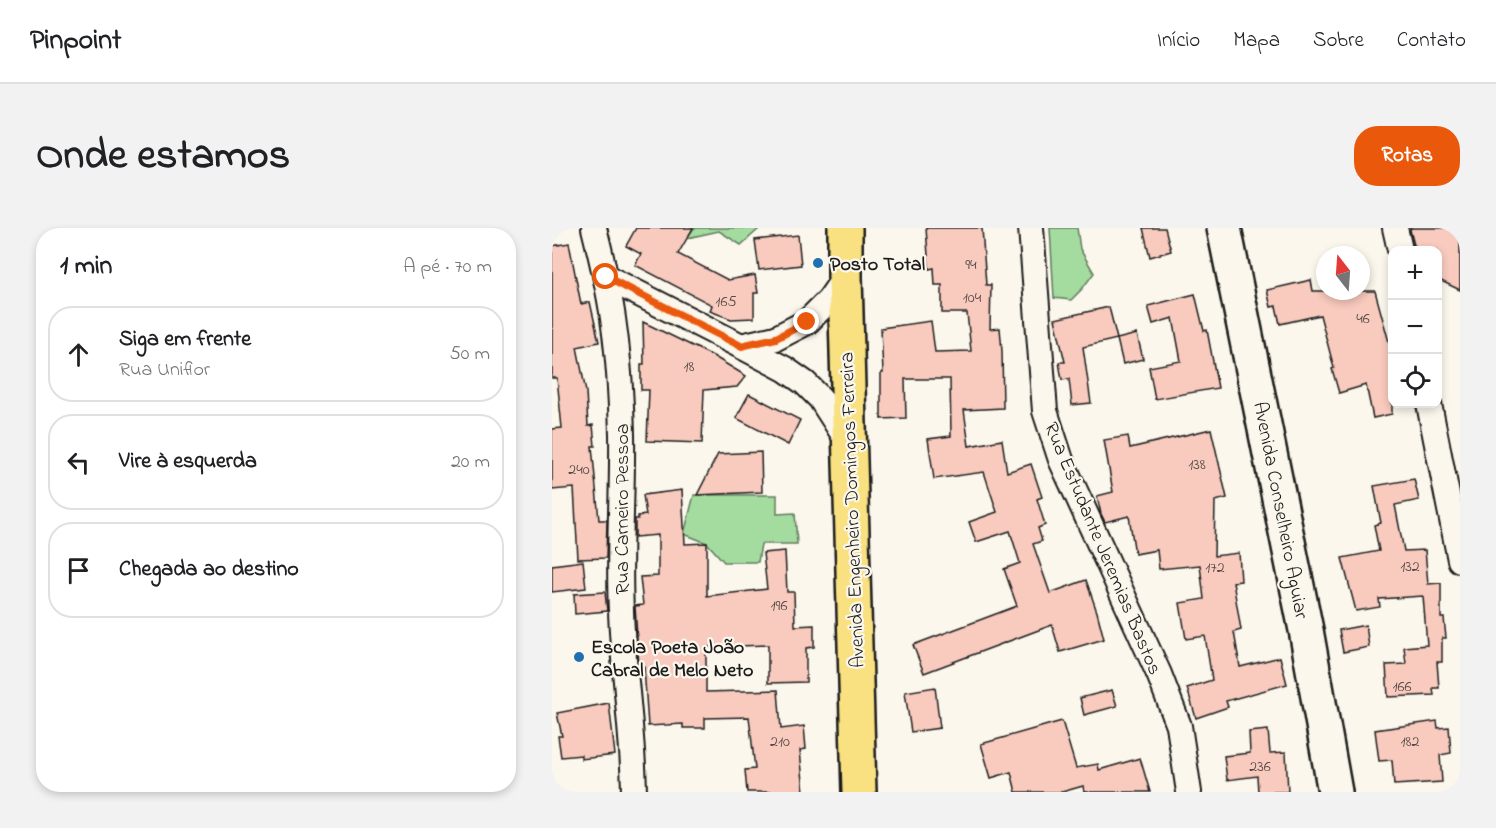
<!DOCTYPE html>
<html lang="pt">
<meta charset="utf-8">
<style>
:root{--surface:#fff;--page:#f2f2f2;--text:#202124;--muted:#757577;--line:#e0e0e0;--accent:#ea580c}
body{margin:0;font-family:"Indie Flower",sans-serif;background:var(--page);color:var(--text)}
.controls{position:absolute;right:18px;top:18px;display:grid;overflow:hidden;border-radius:12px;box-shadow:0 3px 9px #0003}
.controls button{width:54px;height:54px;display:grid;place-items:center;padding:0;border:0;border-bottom:2px solid var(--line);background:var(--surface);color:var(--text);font:30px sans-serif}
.compass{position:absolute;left:764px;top:18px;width:54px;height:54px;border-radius:50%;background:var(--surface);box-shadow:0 3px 9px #0003;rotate:343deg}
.stop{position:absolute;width:18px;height:18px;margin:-14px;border:4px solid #ea580c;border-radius:50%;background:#fff}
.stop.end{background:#ea580c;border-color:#fff;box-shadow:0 2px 6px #0008}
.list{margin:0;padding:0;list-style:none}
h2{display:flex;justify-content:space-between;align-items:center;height:78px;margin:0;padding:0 24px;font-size:26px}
h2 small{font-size:20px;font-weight:400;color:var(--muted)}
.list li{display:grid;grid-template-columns:39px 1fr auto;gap:18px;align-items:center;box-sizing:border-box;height:96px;margin:0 12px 12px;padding:0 12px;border:2px solid var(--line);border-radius:24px}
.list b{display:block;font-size:22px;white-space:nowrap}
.list p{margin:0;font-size:20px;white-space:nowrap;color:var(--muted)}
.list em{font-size:20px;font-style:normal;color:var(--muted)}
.icon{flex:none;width:33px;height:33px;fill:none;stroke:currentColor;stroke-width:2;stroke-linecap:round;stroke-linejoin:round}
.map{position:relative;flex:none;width:908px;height:564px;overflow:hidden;border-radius:24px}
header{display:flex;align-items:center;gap:36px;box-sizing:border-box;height:84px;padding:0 30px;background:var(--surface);border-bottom:2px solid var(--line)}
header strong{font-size:28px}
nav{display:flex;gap:33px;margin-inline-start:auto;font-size:21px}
.intro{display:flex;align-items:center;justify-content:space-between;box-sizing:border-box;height:144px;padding:0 36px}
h1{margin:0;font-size:42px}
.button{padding:15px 27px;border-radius:24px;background:var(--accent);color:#fff;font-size:21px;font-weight:700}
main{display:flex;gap:36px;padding:0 36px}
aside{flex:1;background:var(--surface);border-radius:24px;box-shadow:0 3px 9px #0003}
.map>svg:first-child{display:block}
.green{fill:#a4db9f;stroke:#607c5e;stroke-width:1.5}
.building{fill:#f9cabe;stroke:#1c1c1c;stroke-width:1.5}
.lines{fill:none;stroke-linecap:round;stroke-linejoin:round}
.street-casing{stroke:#1c1c1c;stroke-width:28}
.secondary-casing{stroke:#1c1c1c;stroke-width:38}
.primary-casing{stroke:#1c1c1c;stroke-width:38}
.street{stroke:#fbf7ec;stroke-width:24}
.secondary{stroke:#fbf7ec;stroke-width:33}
.primary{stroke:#f9e181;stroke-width:33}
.route{stroke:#ea580c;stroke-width:8}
.poi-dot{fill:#1f6fb2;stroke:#fbf7ec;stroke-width:2}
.labels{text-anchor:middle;stroke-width:4.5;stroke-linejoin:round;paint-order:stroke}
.number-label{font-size:16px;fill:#534844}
.poi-label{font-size:20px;font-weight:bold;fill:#1c1c1c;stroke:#fbf7ec;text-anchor:start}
.street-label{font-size:20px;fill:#1c1c1c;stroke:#fbf7ec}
</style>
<header>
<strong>Pinpoint</strong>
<nav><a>Início</a><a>Mapa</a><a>Sobre</a><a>Contato</a></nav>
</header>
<div class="intro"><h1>Onde estamos</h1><a class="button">Rotas</a></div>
<main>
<aside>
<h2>1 min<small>A pé · 70 m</small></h2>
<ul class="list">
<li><svg class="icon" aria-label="ahead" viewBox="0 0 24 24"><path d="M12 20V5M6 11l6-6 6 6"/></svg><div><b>Siga em frente</b><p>Rua Uniflor</p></div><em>50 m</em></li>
<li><svg class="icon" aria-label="left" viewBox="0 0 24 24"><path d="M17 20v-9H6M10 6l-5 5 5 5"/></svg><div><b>Vire à esquerda</b></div><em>20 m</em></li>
<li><svg class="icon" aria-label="arrive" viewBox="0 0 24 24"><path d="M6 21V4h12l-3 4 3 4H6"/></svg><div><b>Chegada ao destino</b></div></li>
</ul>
</aside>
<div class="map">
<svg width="908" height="564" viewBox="0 0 908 564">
<rect width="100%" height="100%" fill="#fbf7ec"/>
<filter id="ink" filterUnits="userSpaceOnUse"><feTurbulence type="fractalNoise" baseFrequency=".0167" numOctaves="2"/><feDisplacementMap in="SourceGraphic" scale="12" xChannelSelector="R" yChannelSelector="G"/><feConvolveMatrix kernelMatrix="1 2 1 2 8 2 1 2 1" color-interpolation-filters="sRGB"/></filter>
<g filter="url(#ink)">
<!-- green -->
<g class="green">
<polygon points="142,0 208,0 189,17 167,3 135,10"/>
<polygon points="498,0 525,0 528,21 542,45 530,61 519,72 502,70"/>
<polygon points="142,267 225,267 225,286 243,285 245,316 209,316 206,334 172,334 155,315 132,306"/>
</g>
<!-- building -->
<g class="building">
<polygon points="84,0 141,0 126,26 176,52 203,47 206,65 202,65 202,90 179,91 158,83 160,77 83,37 89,26 74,18"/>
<polygon points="374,0 430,0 434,57 439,57 438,101 448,100 450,123 451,180 412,182 417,218 450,212 455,244 479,236 490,269 485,271 493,297 486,300 490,313 481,316 498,365 534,352 545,384 552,411 508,424 500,397 372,445 361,417 465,378 452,341 468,335 458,303 424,314 417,294 445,284 432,244 382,251 376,211 399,208 398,151 353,151 354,190 329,191 329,145 331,145 329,100 379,93 383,124 419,123 415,85 390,85 390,57 383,57 382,40 377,41"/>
<polygon points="591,0 613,0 619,23 598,29"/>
<polygon points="859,0 908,0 908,62 885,51 885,22 869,22 862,17 858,2"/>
<polygon points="246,7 249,37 207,42 203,12"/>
<polygon points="17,15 29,76 38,74 47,114 25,119 34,164 36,198 41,197 43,218 40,218 47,292 55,292 54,330 26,331 22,260 0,262 0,201 10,200 5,150 0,150 0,18"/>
<polygon points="759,52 761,63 823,63 840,125 840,186 821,190 814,157 787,165 780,141 782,140 768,87 728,96 724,78 719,79 715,62"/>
<polygon points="643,66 652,103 655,102 666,160 603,171 597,139 629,133 621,90 601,96 596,78"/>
<polygon points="557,79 565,111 531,119 539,175 520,177 517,151 510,152 507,134 513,134 503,91"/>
<polygon points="91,94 161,128 194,148 185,159 152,162 150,215 95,213 97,162 89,162 89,136 92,136"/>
<polygon points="585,106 591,131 571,136 565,111"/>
<polygon points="197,166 248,192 236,217 184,190"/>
<polygon points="659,201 675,270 663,273 662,328 687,325 689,353 681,354 689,402 682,404 688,439 728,429 735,456 674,473 676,479 644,490 635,460 660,452 653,408 634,411 628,375 652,371 648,337 607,341 605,322 583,326 577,288 553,294 549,286 545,268 561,264 552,212 576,208 578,220"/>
<polygon points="209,224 210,264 145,267 166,226"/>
<polygon points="862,251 867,272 843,277 852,323 873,322 876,356 889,355 889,390 892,390 894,410 890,410 890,434 885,434 887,460 881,460 882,467 836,469 834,437 854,436 852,419 875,417 871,368 827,371 828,379 804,383 790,330 827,323 822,297 829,295 822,258"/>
<polygon points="130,262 133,316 155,315 155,368 215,361 211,325 233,323 235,364 242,364 243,398 262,397 262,419 254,420 254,454 216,455 216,417 154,419 154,464 226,462 229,501 252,498 254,521 248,522 252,564 195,564 193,542 203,541 197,489 153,490 153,500 131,500 131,496 96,498 92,439 87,439 83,378 91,377 88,349 106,348 106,307 83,309 83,291 86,291 86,288 94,287 91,267"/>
<polygon points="31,333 34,360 0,364 0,337"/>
<polygon points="53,364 55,383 23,386 22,366"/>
<polygon points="814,397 817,419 791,424 787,402"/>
<polygon points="383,459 388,500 359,504 353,464"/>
<polygon points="560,462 565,478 532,487 528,470"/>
<polygon points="57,475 63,527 29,531 29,527 9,529 6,508 10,508 5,485"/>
<polygon points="510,493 524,540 546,536 547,542 588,530 598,564 532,564 531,558 510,564 464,564 459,544 439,550 429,516"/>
<polygon points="885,493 886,500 897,499 899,525 888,527 890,554 842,557 840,532 827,533 823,502"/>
<polygon points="716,502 718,525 734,524 736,564 706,564 705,548 675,552 672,528 698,525 697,504"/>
</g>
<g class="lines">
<defs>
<g id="street">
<path d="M 42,0 C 50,32 58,65 62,98 C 67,133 69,170 70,206 C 71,265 66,324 69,383 C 71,444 81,503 82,564"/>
<polyline points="479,0 493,183 509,232 607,446 627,498 637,564"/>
<polyline points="843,0 848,22"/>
<polyline points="54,49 189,118 233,141 253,155 268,170 297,215"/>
<polyline points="189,118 224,110 255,94 277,72 293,49"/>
<polyline points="877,176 908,332"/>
</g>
<polyline id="secondary" points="672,0 754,402 783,564"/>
<polyline id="primary" points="293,0 293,49 307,564"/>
</defs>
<!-- street casing -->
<use href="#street" class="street-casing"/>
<!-- secondary casing -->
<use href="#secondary" class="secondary-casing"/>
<!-- primary casing -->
<use href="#primary" class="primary-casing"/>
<!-- street -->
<use href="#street" class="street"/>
<!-- secondary -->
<use href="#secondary" class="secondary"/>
<!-- primary -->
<use href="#primary" class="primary"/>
</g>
</g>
<g class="lines" filter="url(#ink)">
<!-- route -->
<polyline class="route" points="54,49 189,118 224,110 255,94"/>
</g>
<!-- markers -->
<g class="poi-dot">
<circle cx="266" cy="35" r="6"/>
<circle cx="27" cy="429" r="6"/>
</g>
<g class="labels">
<!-- number labels -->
<g class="number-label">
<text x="419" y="41">94</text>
<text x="420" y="74">104</text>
<text x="174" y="78">165</text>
<text x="811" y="95">46</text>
<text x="137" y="143">18</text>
<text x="645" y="241">138</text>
<text x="27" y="246">240</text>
<text x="858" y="343">132</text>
<text x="663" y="344">172</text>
<text x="227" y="382">196</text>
<text x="850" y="463">166</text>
<text x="228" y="518">210</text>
<text x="858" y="518">182</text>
<text x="708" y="543">236</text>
</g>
<!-- poi labels -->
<g class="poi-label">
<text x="278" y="42">Posto Total</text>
<text x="39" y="425">Escola Poeta João<tspan x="39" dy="23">Cabral de Melo Neto</tspan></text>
</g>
<!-- street labels -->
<g class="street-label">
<text transform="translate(69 281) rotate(-90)" y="7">Rua Carneiro Pessoa</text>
<text transform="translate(299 282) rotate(-92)" y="7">Avenida Engenheiro Domingos Ferreira</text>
<text transform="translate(730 282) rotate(79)" y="7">Avenida Conselheiro Aguiar</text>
<text transform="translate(552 320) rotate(67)" y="7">Rua Estudante Jeremias Bastos</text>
</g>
</g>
</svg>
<div class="controls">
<button>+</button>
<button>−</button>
<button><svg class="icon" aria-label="locate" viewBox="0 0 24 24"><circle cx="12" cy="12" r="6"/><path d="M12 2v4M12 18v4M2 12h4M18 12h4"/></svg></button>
</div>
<svg class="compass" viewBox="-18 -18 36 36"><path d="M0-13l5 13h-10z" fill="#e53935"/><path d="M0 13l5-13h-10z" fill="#757577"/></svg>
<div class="stop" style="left:54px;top:49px"></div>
<div class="stop end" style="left:255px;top:94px"></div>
</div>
</main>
